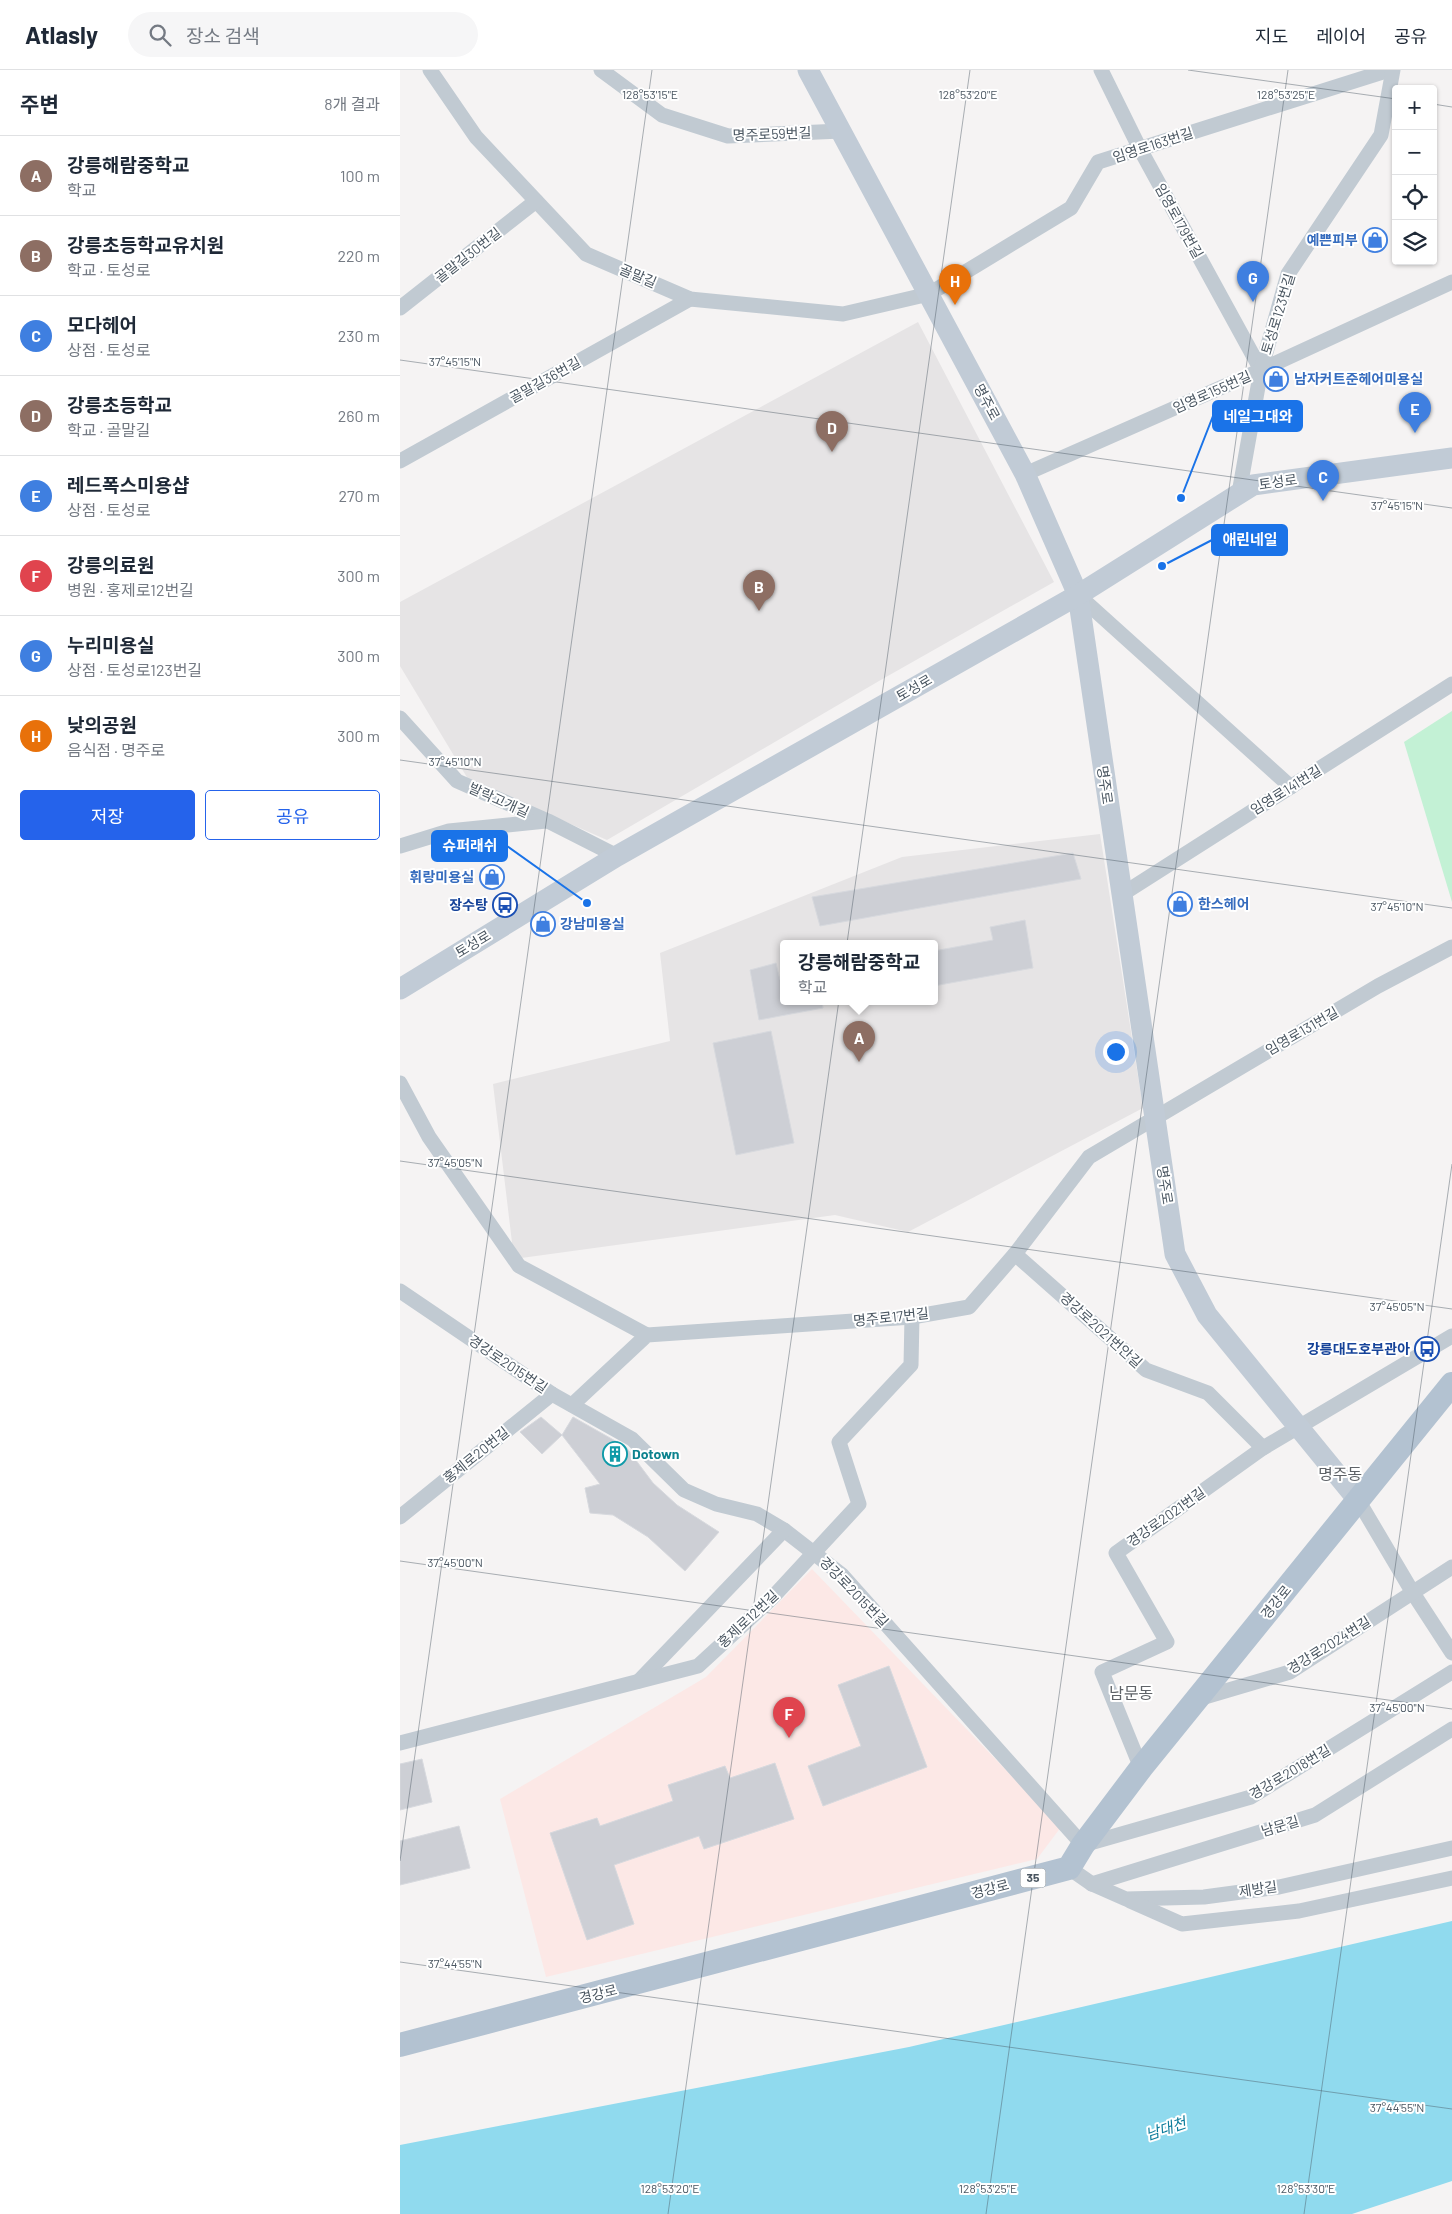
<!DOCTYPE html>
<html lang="ko">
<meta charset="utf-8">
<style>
:root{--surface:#fff;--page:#f6f6f7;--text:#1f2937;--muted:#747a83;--line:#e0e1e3;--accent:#2563eb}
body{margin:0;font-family:Barlow,"Noto Sans KR",sans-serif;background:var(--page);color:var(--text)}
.controls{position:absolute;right:15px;top:15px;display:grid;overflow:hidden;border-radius:5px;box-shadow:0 1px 4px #0004}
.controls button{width:45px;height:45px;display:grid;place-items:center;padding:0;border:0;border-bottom:1px solid var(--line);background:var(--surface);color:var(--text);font:25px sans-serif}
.you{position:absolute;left:715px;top:981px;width:18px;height:18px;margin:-12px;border:4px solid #fff;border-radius:50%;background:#1a73e8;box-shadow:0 0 0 8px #1a73e833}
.badge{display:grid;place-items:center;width:32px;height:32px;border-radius:50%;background:var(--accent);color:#fff;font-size:16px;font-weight:700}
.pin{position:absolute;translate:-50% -41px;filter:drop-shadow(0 1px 2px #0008)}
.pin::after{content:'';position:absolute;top:26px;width:18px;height:15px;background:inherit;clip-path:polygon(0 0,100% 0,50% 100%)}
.popup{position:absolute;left:380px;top:870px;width:158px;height:65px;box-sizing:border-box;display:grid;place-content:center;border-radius:5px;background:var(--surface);filter:drop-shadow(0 1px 4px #0005);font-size:16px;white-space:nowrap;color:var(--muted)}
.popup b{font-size:19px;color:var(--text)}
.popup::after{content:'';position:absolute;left:50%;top:100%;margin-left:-10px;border:10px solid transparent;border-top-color:var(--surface)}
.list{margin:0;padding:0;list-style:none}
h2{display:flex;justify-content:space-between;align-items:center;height:65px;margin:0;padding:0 20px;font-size:21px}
h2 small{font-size:16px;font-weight:400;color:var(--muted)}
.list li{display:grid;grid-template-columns:32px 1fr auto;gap:15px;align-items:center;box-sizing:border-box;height:80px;padding:0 20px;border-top:1px solid var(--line)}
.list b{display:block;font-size:19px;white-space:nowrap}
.list p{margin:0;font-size:16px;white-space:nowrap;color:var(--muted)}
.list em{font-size:16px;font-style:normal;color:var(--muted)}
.actions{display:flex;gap:10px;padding:15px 20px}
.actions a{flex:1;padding:11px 0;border:1px solid var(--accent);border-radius:5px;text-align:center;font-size:18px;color:var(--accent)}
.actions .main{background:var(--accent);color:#fff}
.icon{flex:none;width:28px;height:28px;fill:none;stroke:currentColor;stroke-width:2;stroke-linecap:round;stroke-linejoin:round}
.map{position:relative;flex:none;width:1052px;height:2144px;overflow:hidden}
header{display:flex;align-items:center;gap:30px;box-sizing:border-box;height:70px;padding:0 25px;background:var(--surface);border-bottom:1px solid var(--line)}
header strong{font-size:24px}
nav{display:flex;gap:28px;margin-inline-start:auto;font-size:18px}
.search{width:350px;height:45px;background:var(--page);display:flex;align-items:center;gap:12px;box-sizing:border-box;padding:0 18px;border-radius:28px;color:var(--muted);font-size:19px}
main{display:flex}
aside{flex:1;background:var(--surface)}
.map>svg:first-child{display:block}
.education{fill:#e6e4e5;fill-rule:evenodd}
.medical{fill:#fce8e6}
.green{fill:#c3f1d5}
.water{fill:#90daee}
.building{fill:#cdcfd5;stroke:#d7d9de}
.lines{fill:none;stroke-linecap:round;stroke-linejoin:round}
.street{stroke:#c1cad2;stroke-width:15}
.secondary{stroke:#c1cbd6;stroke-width:21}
.primary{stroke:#b3c2d1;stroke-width:24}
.ticks{fill:none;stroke:#4a5661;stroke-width:1;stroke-opacity:0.45}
.labels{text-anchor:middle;stroke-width:4;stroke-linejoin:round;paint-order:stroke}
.shield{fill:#fff;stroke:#808990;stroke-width:1}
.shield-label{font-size:12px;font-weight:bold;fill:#4a5661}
.street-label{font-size:14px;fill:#4a5661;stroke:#fff}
.shop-label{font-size:14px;font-weight:bold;fill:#366cbe;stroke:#fff;text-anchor:start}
.transit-label{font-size:14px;font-weight:bold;fill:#164399;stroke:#fff;text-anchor:end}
.culture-label{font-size:14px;font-weight:bold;fill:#0d838f;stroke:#fff;text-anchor:start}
.water-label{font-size:15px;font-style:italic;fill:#0c7c9b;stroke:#fff}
.quarter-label{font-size:16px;fill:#5f6368;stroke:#fff}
.ticks-label{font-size:12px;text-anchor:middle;fill:#4a5661;stroke:#fff;stroke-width:4;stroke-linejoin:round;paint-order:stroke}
.leader{fill:none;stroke:#1a73e8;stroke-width:2}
.callout-dot{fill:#1a73e8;stroke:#fff;stroke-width:2}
.callout{fill:#1a73e8;stroke:#1a73e8;stroke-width:2}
.callout-label{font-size:15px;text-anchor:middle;font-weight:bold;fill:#fff}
</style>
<header>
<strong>Atlasly</strong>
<div class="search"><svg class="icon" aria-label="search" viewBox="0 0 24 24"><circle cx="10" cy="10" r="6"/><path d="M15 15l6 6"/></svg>장소 검색</div>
<nav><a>지도</a><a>레이어</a><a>공유</a></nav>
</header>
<main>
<aside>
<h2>주변<small>8개 결과</small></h2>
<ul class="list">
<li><span class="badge" style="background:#8d6e63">A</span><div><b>강릉해람중학교</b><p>학교</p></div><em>100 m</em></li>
<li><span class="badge" style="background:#8d6e63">B</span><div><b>강릉초등학교유치원</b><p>학교 · 토성로</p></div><em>220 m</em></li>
<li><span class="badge" style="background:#3f7fe0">C</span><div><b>모다헤어</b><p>상점 · 토성로</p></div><em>230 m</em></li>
<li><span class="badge" style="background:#8d6e63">D</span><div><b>강릉초등학교</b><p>학교 · 골말길</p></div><em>260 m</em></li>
<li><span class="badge" style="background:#3f7fe0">E</span><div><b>레드폭스미용샵</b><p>상점 · 토성로</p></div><em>270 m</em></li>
<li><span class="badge" style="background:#e0444e">F</span><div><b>강릉의료원</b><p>병원 · 홍제로12번길</p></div><em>300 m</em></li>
<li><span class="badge" style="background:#3f7fe0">G</span><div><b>누리미용실</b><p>상점 · 토성로123번길</p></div><em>300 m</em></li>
<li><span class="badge" style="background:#e8710a">H</span><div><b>낮의공원</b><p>음식점 · 명주로</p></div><em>300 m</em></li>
</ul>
<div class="actions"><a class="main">저장</a><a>공유</a></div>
</aside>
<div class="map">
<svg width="1052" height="2144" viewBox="0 0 1052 2144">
<rect width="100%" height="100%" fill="#f5f3f3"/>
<!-- education -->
<g class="education">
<polygon points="518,252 654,512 479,611 207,770 68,709 0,596 0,532"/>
<path d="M 700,764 L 743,1038 L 508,1162 L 435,1145 L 114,1189 L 93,1014 L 270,971 L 260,883 L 502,787 ZM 384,873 L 534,873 L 534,931 L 384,931 Z"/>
</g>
<!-- medical -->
<polygon class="medical" points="412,1499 661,1757 637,1789 146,1907 100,1729 306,1607"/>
<!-- green -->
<polygon class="green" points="1052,641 1052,832 1004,672"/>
<!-- water -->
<polygon class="water" points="1052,1851 1052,2111 952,2144 0,2144 0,2075 509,1977"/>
<!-- building -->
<g class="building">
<polygon points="673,783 681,809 420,856 412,827"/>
<polygon points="625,850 633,898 534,916 534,881 593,870 590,857"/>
<polygon points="376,893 380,910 384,910 384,931 422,931 423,938 359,950 350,900"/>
<polygon points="371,961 394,1073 336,1085 313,973"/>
<polygon points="141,1347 162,1365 142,1384 120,1362"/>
<polygon points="173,1347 226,1377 253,1413 277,1435 319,1462 285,1501 248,1467 213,1445 190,1443 185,1418 200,1414 162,1365"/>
<polygon points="489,1596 527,1697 423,1736 408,1696 461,1676 438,1615"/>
<polygon points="22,1689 32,1732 0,1740 0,1694"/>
<polygon points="375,1693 394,1749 304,1779 299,1766 214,1795 234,1854 187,1870 150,1763 197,1748 200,1756 273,1731 268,1715 325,1696 330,1708"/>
<polygon points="59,1756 70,1798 0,1815 0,1771"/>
</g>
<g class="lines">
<!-- street -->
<g class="street">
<polyline points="30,0 76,67 186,184 290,229 443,244 529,224 671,138 698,92 989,0"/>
<polyline points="201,0 262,45 328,66 441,61"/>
<polyline points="701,0 740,79 861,300"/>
<polyline points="0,238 136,131"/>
<polyline points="0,391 290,229"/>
<polyline points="625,404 861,300 1052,212"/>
<polyline points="839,423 861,300 888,204 981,65 993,0"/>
<polyline points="678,525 891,717"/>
<polyline points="0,648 57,711 148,751 217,786"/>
<polyline points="0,776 49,761 146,751"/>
<polyline points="721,825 1052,614"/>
<polyline points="0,1013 29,1067 119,1196 247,1265"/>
<polyline points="615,1184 746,1300 808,1323 863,1378"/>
<polyline points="0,1221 152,1324 232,1369 284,1420 316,1434 357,1444 384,1460 442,1505 683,1775 851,1727 1052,1602"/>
<polyline points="172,1335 247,1265 512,1247 569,1237 615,1184 689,1087 978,916 1052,877"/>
<polyline points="958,1430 1013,1523 1052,1583"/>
<polyline points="0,1447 152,1324"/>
<polyline points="239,1611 384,1460"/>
<polyline points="798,1629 890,1602 1052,1497"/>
<polyline points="0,1673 298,1596 372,1528 459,1434 439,1372 511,1295 512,1247"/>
<polyline points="741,1698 702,1602 767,1572 716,1483 863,1378 1052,1266"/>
<polyline points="669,1798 692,1814 726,1829 804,1827 879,1817 1052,1778"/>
<polyline points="692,1814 915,1745 1052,1659"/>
<polyline points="730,1831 782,1854 899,1841 1052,1808"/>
</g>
<!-- secondary -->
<g class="secondary">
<polyline points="408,0 625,404 678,525 775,1184 807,1245 958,1430"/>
<polyline points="0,919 217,786 678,525 853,415 1052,388"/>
</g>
<!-- primary -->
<polyline class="primary" points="0,1975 669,1798 683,1775 741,1698 1052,1314"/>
</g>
<!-- ticks -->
<path class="ticks" d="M 788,0 L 996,29M 1033,34 L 1052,37M 0,290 L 1052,438M 0,690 L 1052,838M 0,1091 L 1052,1239M 0,1491 L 1052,1639M 0,1791 L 252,0M 0,1892 L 1052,2039M 268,2144 L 570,0M 586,2144 L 888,0M 904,2144 L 1052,1094"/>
<!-- icons -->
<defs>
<symbol id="shop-ring" viewBox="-11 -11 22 22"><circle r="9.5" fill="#fff" stroke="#3f7fe0" stroke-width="1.5"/><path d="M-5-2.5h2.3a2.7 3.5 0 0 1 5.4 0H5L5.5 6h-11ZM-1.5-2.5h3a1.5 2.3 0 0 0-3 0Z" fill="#3f7fe0"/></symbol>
<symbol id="bus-ring" viewBox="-11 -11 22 22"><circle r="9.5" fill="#fff" stroke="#1a4fb4" stroke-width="1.5"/><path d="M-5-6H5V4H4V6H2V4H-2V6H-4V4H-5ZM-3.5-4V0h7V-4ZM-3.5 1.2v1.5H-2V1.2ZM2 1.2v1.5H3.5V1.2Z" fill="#1a4fb4"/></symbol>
<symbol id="building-ring" viewBox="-11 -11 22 22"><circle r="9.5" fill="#fff" stroke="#0f9aa8" stroke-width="1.5"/><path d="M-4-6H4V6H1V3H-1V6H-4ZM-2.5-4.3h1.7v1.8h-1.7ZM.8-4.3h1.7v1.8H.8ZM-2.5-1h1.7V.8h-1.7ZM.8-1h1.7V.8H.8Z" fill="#0f9aa8"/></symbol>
</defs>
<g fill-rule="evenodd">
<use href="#shop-ring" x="961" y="156" width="28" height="28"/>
<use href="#shop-ring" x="862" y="295" width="28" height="28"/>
<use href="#shop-ring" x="78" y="793" width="28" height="28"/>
<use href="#shop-ring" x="766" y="820" width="28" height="28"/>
<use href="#bus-ring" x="91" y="821" width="28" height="28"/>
<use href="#shop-ring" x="129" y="840" width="28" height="28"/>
<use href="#bus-ring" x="1013" y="1265" width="28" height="28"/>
<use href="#building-ring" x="201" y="1370" width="28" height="28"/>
</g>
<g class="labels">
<!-- shield labels -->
<rect class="shield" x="620.5" y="1798.5" width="25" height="19" rx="4"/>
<g class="shield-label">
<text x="633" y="1812">35</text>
</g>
<!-- street labels -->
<g class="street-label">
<text transform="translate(372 64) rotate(-2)" y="5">명주로59번길</text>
<text transform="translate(753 75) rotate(-18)" y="5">임영로163번길</text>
<text transform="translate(779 151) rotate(61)" y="5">임영로179번길</text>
<text transform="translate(68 185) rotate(-38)" y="5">골말길30번길</text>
<text transform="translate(238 206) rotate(23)" y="5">골말길</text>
<text transform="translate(878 244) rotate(-73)" y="5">토성로123번길</text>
<text transform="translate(145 310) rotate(-29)" y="5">골말길36번길</text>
<text transform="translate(812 322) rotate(-24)" y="5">임영로155번길</text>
<text transform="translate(587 332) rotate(62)" y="5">명주로</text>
<text transform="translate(878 412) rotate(-8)" y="5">토성로</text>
<text transform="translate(514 618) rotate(-30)" y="5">토성로</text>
<text transform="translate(705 715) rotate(82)" y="5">명주로</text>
<text transform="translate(886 720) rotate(-32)" y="5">임영로141번길</text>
<text transform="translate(99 730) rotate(24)" y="5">발락고개길</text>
<text transform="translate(73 874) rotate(-31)" y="5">토성로</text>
<text transform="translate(902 961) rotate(-30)" y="5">임영로131번길</text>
<text transform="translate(765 1115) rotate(81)" y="5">명주로</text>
<text transform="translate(491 1247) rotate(-6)" y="5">명주로17번길</text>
<text transform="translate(701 1260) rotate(42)" y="5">경강로2021번안길</text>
<text transform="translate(108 1294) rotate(34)" y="5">경강로2015번길</text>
<text transform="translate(76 1385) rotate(-39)" y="5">홍제로20번길</text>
<text transform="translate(766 1447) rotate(-35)" y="5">경강로2021번길</text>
<text transform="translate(454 1522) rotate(46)" y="5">경강로2015번길</text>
<text transform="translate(876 1532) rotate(-51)" y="5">경강로</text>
<text transform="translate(348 1549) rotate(-43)" y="5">홍제로12번길</text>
<text transform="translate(929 1575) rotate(-32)" y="5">경강로2024번길</text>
<text transform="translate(890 1702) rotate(-31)" y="5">경강로2018번길</text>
<text transform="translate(880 1756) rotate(-17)" y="5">남문길</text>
<text transform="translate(590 1819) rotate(-15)" y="5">경강로</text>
<text transform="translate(858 1819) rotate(-8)" y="5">제방길</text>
<text transform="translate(198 1924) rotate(-14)" y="5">경강로</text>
</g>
<!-- shop labels -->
<g class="shop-label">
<text x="958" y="175" text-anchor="end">예쁜피부</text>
<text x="894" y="314">남자커트준헤어미용실</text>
<text x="74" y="812" text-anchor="end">휘랑미용실</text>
<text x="798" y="839">한스헤어</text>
<text x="160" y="859">강남미용실</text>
</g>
<!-- transit labels -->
<g class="transit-label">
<text x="88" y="840">장수탕</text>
<text x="1010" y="1284">강릉대도호부관아</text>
</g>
<!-- culture labels -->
<g class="culture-label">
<text x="232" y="1389">Dotown</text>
</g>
<!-- water labels -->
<g class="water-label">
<text transform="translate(766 2059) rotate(-18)" y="5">남대천</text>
</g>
<!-- quarter labels -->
<g class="quarter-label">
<text x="940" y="1410">명주동</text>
<text x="731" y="1629">남문동</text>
</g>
</g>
<g class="ticks-label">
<text x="250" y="29">128°53'15"E</text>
<text x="568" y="29">128°53'20"E</text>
<text x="886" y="29">128°53'25"E</text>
<text x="55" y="296">37°45'15"N</text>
<text x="997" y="440">37°45'15"N</text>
<text x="55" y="696">37°45'10"N</text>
<text x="997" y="841">37°45'10"N</text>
<text x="55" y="1097">37°45'05"N</text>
<text x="997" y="1241">37°45'05"N</text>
<text x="55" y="1497">37°45'00"N</text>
<text x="997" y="1642">37°45'00"N</text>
<text x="55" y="1898">37°44'55"N</text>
<text x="997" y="2042">37°44'55"N</text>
<text x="270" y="2123">128°53'20"E</text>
<text x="588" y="2123">128°53'25"E</text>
<text x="906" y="2123">128°53'30"E</text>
</g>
<!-- callouts -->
<path class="leader" d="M781 428L813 346M762 496L812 470M187 833L107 776"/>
<g class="callout-dot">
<circle cx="781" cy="428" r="5"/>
<circle cx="762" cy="496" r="5"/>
<circle cx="187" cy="833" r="5"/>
</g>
<g class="callout">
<rect x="813" y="331" width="89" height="30" rx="5"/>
<rect x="812" y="455" width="75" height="30" rx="5"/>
<rect x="32" y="761" width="75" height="30" rx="5"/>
</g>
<g class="callout-label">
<text x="858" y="352">네일그대와</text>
<text x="850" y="475">애린네일</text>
<text x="70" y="781">슈퍼래쉬</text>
</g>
</svg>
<div class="controls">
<button>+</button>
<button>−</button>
<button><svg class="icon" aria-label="locate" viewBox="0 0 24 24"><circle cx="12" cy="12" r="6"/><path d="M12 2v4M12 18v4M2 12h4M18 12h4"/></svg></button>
<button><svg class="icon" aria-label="layers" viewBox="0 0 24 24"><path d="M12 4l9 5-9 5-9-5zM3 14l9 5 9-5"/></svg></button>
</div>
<div class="you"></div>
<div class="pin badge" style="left:459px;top:992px;background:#8d6e63">A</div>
<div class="popup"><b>강릉해람중학교</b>학교</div>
<div class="pin badge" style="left:359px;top:541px;background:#8d6e63">B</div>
<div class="pin badge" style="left:923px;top:431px;background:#3f7fe0">C</div>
<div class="pin badge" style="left:432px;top:382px;background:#8d6e63">D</div>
<div class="pin badge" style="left:1015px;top:363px;background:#3f7fe0">E</div>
<div class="pin badge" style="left:389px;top:1668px;background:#e0444e">F</div>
<div class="pin badge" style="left:853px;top:232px;background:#3f7fe0">G</div>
<div class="pin badge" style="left:555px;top:235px;background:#e8710a">H</div>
</div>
</main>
